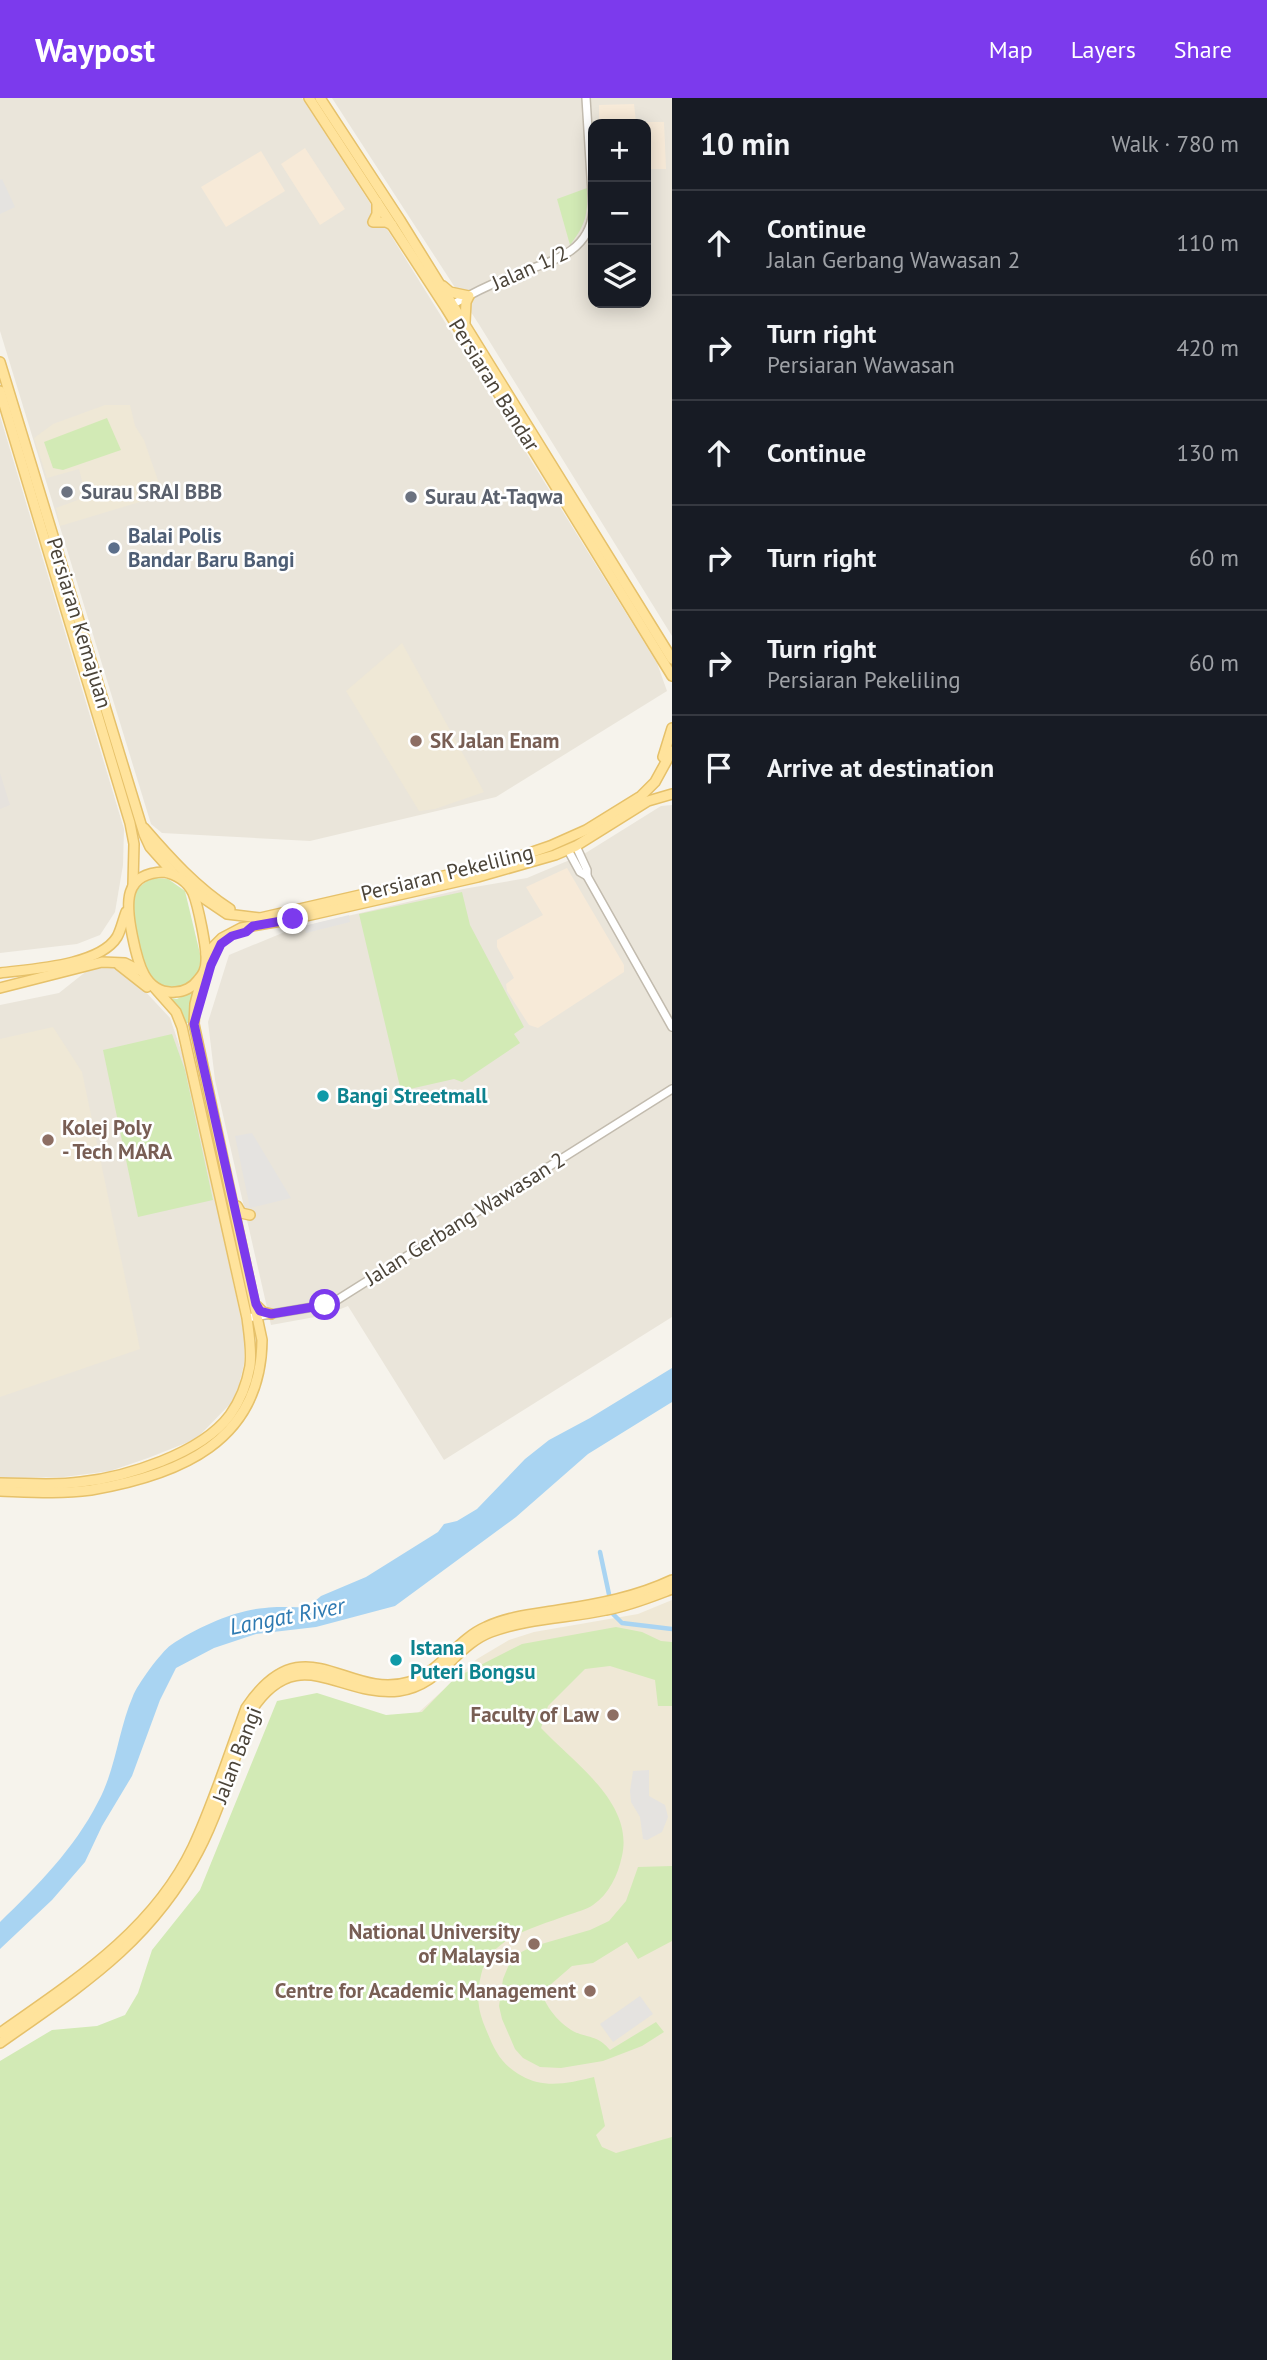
<!DOCTYPE html>
<meta charset="utf-8">
<style>
:root{--surface:#171b24;--page:#242831;--text:#f1f3f6;--muted:#9ea1a6;--line:#363941;--accent:#7c3aed}
body{margin:0;font-family:"PT Sans",sans-serif;background:var(--page);color:var(--text)}
.controls{position:absolute;right:21px;top:21px;display:grid;overflow:hidden;border-radius:14px;box-shadow:0 4px 18px #0003}
.controls button{width:63px;height:63px;display:grid;place-items:center;padding:0;border:0;border-bottom:2px solid var(--line);background:var(--surface);color:var(--text);font:35px sans-serif}
.stop{position:absolute;width:21px;height:21px;margin:-16px;border:5px solid #7c3aed;border-radius:50%;background:#fff}
.stop.end{background:#7c3aed;border-color:#fff;box-shadow:0 2px 7px #0008}
.list{margin:0;padding:0;list-style:none}
h2{display:flex;justify-content:space-between;align-items:center;height:91px;margin:0;padding:0 28px;font-size:30px}
h2 small{font-size:23px;font-weight:400;color:var(--muted)}
.list li{display:grid;grid-template-columns:46px 1fr auto;gap:21px;align-items:center;box-sizing:border-box;height:105px;padding:0 28px;border-top:2px solid var(--line)}
.list b{display:block;font-size:26px;white-space:nowrap}
.list p{margin:0;font-size:23px;white-space:nowrap;color:var(--muted)}
.list em{font-size:23px;font-style:normal;color:var(--muted)}
.icon{flex:none;width:38px;height:38px;fill:none;stroke:currentColor;stroke-width:2;stroke-linecap:round;stroke-linejoin:round}
.map{position:relative;flex:none;width:672px;height:2262px;overflow:hidden}
header{display:flex;align-items:center;gap:42px;box-sizing:border-box;height:98px;padding:0 35px;background:var(--accent);color:#fff}
header strong{font-size:33px}
nav{display:flex;gap:38px;margin-inline-start:auto;font-size:24px}
main{display:flex}
aside{flex:1;background:var(--surface)}
.map>svg:first-child{display:block}
.residential{fill:#eae5da;fill-rule:evenodd}
.commercial{fill:#f7ead8}
.industrial{fill:#e6e2dd}
.education{fill:#efe8d6}
.green{fill:#d2eab5}
.parking{fill:#e5e3e0}
.water{fill:#a9d4f2}
.lines{fill:none;stroke-linecap:round;stroke-linejoin:round}
.canal{stroke:#a9d4f2;stroke-width:4.5}
.minor-casing{stroke:#c2bbae;stroke-width:10}
.major-casing{stroke:#e6c16a;stroke-width:12}
.minor{stroke:#fff;stroke-width:7}
.major{stroke:#ffe39c;stroke-width:9}
.route{stroke:#7c3aed;stroke-width:9}
.worship-dot{fill:#6b7280;stroke:#fff;stroke-width:2.5}
.service-dot{fill:#5c6f8a;stroke:#fff;stroke-width:2.5}
.education-dot{fill:#8d6e63;stroke:#fff;stroke-width:2.5}
.culture-dot{fill:#0f9aa8;stroke:#fff;stroke-width:2.5}
.labels{text-anchor:middle;stroke-width:5;stroke-linejoin:round;paint-order:stroke}
.street-label{font-size:21px;fill:#4b4439;stroke:#fff}
.worship-label{font-size:21px;font-weight:bold;fill:#5b616d;stroke:#fff;text-anchor:start}
.service-label{font-size:21px;font-weight:bold;fill:#4e5e75;stroke:#fff;text-anchor:start}
.education-label{font-size:21px;font-weight:bold;fill:#785e54;stroke:#fff;text-anchor:end}
.culture-label{font-size:21px;font-weight:bold;fill:#0d838f;stroke:#fff;text-anchor:start}
.water-label{font-size:23px;font-style:italic;fill:#2e7ab2;stroke:#fff}
</style>
<header>
<strong>Waypost</strong>
<nav><a>Map</a><a>Layers</a><a>Share</a></nav>
</header>
<main>
<div class="map">
<svg width="672" height="2262" viewBox="0 0 672 2262">
<rect width="100%" height="100%" fill="#f6f3ec"/>
<!-- residential -->
<g class="residential">
<polygon points="0,0 302,0 387,131 657,565 667,593 496,699 310,743 162,735 151,726 0,233"/>
<path d="M 332,0 L 672,0 L 672,538 L 480,228 ZM 593,26 L 646,26 L 646,205 L 593,205 Z"/>
<polygon points="0,318 124,731 123,767 115,814 100,837 77,846 0,855"/>
<polygon points="672,707 672,1219 444,1362 348,1208 326,1217 271,1227 215,982 208,924 229,857 292,831 463,791 527,780 584,756 661,708"/>
<polygon points="113,868 127,874 170,920 187,970 244,1235 244,1266 239,1287 232,1304 196,1341 148,1360 110,1373 64,1379 0,1380 0,907 59,895 88,872"/>
</g>
<!-- commercial -->
<g class="commercial">
<polygon points="634,6 636,24 664,24 666,71 646,71 646,26 599,26 599,7"/>
<polygon points="305,50 345,111 320,127 281,66"/>
<polygon points="261,53 285,93 226,129 201,89"/>
<polygon points="567,770 624,867 624,874 538,930 529,927 507,893 506,886 514,880 497,849 497,842 543,817 526,789"/>
</g>
<!-- industrial -->
<polygon class="industrial" points="0,675 10,707 0,711"/>
<!-- education -->
<g class="education">
<polygon points="105,307 130,307 135,328 144,342 163,397 60,428 56,410 86,399 79,371 47,380 34,340 53,326"/>
<polygon points="402,545 484,694 435,711 419,713 346,593"/>
<polygon points="53,929 82,974 140,1251 0,1299 0,941"/>
<polygon points="672,1502 672,2211 391,1910 418,1615 477,1561 509,1542 534,1534 638,1516"/>
</g>
<!-- green -->
<g class="green">
<path d="M 587,90 C 588,116 586,126 570,147 L 557,101 Z"/>
<polygon points="107,320 121,352 63,372 53,370 44,344"/>
<polygon points="156,780 168,781 185,793 201,860 199,873 190,883 180,889 167,889 155,885 143,869 131,807 137,791 147,783"/>
<polygon points="462,794 470,827 524,929 514,936 520,945 462,984 454,981 401,993 359,816"/>
<polygon points="195,892 189,925 185,925 162,899 177,901"/>
<polygon points="172,936 185,972 213,1102 138,1119 103,952"/>
<path d="M 616,1529 L 642,1534 L 661,1543 L 672,1544 L 672,1608 L 658,1608 L 655,1582 L 610,1568 L 585,1571 L 548,1608 L 541,1630 C 574,1665 634,1705 622,1758 C 618,1777 609,1796 593,1807 C 586,1812 576,1814 568,1817 C 537,1829 489,1839 481,1877 C 477,1895 477,1907 483,1924 C 493,1948 498,1965 522,1978 C 544,1991 570,1985 594,1979 L 605,2028 L 596,2037 L 602,2049 L 616,2055 L 672,2039 L 672,2262 L 0,2262 L 0,1963 L 52,1932 L 97,1928 L 125,1917 L 138,1895 L 152,1852 L 200,1792 L 277,1603 L 317,1595 L 386,1617 L 422,1614 L 455,1580 L 522,1546 Z"/>
<path d="M 672,1768 L 672,1843 L 638,1861 L 627,1844 L 593,1865 L 572,1868 L 542,1894 C 545,1910 564,1931 580,1936 C 593,1940 600,1940 610,1952 L 656,1924 L 664,1934 L 642,1948 L 603,1963 L 561,1970 L 540,1969 L 523,1960 L 515,1951 L 502,1921 L 499,1908 L 503,1881 L 512,1859 L 531,1849 L 590,1832 L 609,1823 L 626,1803 L 638,1769 Z"/>
</g>
<!-- parking -->
<g class="parking">
<polygon points="2,81 15,109 0,116 0,82"/>
<polygon points="349,817 350,824 306,835 304,828"/>
<polygon points="252,1035 291,1100 250,1110 235,1038"/>
<polygon points="649,1672 649,1698 665,1707 668,1719 662,1734 647,1742 643,1741 640,1719 631,1704 630,1693 633,1673"/>
<polygon points="640,1898 653,1916 613,1944 600,1926"/>
</g>
<!-- water -->
<path class="water" d="M 672,1270 L 672,1304 L 588,1356 L 516,1419 L 395,1508 L 316,1529 L 256,1536 L 214,1550 L 176,1570 L 160,1602 L 132,1678 L 102,1728 L 85,1764 L 52,1802 L 0,1851 L 0,1824 C 38,1787 74,1751 98,1704 C 116,1671 118,1633 133,1598 C 137,1587 161,1554 171,1547 C 196,1530 235,1512 265,1510 C 279,1508 294,1510 308,1509 L 321,1498 L 366,1479 L 438,1434 L 444,1426 L 457,1423 L 477,1411 L 525,1361 L 549,1342 L 590,1320 Z"/>
<g class="lines">
<!-- canal -->
<g class="canal">
<polyline points="600,1454 610,1501"/>
<polyline points="612,1510 613,1516 622,1525 672,1531"/>
</g>
<defs>
<g id="minor">
<polyline points="586,0 593,111"/>
<path d="M 450,208 C 469,197 489,187 509,179 C 544,164 589,159 593,113"/>
<polyline points="576,748 587,772 587,778 672,929"/>
<polyline points="568,752 580,774 587,778"/>
<polyline points="247,1220 325,1207 337,1202 672,991"/>
</g>
<g id="major">
<polyline points="309,0 446,210 672,578"/>
<polyline points="320,0 400,122 672,561"/>
<polyline points="377,104 377,116 373,124 386,124 392,127"/>
<polyline points="443,188 450,194 469,198 466,204 465,224"/>
<polyline points="0,264 144,736 150,749 175,777"/>
<polyline points="0,293 130,725 134,746 133,787"/>
<polyline points="663,659 672,630"/>
<path d="M 144,730 C 169,759 197,790 230,811"/>
<path d="M 164,774 C 176,776 188,784 193,795 C 198,807 207,851 206,863 C 206,870 203,877 198,882 C 193,889 184,894 175,894 C 143,897 137,860 132,836 C 126,806 123,775 164,774 Z"/>
<polyline points="193,793 227,816 260,820 500,765 550,748 586,732 641,698 655,684 672,653"/>
<polyline points="206,856 222,840 241,830 293,821 478,779 555,757 576,748 648,703 672,696"/>
<polyline points="119,867 147,889"/>
<path d="M 0,875 C 31,871 99,868 117,839 C 121,832 123,822 126,814"/>
<polyline points="0,890 102,864 125,865 141,873"/>
<polyline points="237,1108 241,1115 250,1117"/>
<polyline points="257,1208 263,1214 271,1216"/>
<path d="M 0,1385 C 27,1385 54,1388 81,1384 C 126,1379 201,1356 230,1317 C 240,1303 247,1285 250,1268 C 252,1252 249,1236 247,1220 L 182,929 L 176,914 L 153,888"/>
<path d="M 0,1393 C 30,1394 61,1396 91,1392 C 179,1377 261,1344 262,1242 L 194,926 L 195,906 L 202,878"/>
<path d="M 0,1935 C 74,1883 153,1833 193,1749 C 214,1704 229,1656 246,1610 C 304,1524 346,1603 409,1584 C 441,1574 456,1542 486,1529 C 509,1518 535,1516 559,1512 C 598,1506 636,1499 672,1482"/>
<path d="M 0,1945 C 82,1887 150,1845 198,1754 C 221,1710 234,1660 251,1613 C 298,1541 340,1600 399,1593 C 440,1588 456,1547 491,1534 C 528,1520 569,1520 606,1512 C 629,1508 651,1499 672,1491"/>
</g>
</defs>
<!-- minor casing -->
<use href="#minor" class="minor-casing"/>
<!-- major casing -->
<use href="#major" class="major-casing"/>
<!-- minor -->
<use href="#minor" class="minor"/>
<!-- major -->
<use href="#major" class="major"/>
</g>
<g class="lines">
<!-- route -->
<polyline class="route" points="293,821 253,828 246,834 232,838 221,846 211,867 194,926 256,1206 260,1213 271,1216 325,1207"/>
</g>
<!-- markers -->
<g class="worship-dot">
<circle cx="67" cy="394" r="7"/>
<circle cx="411" cy="399" r="7"/>
</g>
<circle class="service-dot" cx="114" cy="450" r="7"/>
<g class="education-dot">
<circle cx="416" cy="643" r="7"/>
<circle cx="48" cy="1042" r="7"/>
<circle cx="613" cy="1617" r="7"/>
<circle cx="534" cy="1846" r="7"/>
<circle cx="590" cy="1893" r="7"/>
</g>
<g class="culture-dot">
<circle cx="323" cy="998" r="7"/>
<circle cx="396" cy="1562" r="7"/>
</g>
<g class="labels">
<!-- street labels -->
<g class="street-label">
<text transform="translate(530 170) rotate(-24)" y="7">Jalan 1/2</text>
<text transform="translate(494 287) rotate(58)" y="7">Persiaran Bandar</text>
<text transform="translate(79 525) rotate(73)" y="7">Persiaran Kemajuan</text>
<text transform="translate(447 775) rotate(-14)" y="7">Persiaran Pekeliling</text>
<text transform="translate(465 1121) rotate(-32)" y="7">Jalan Gerbang Wawasan 2</text>
<text transform="translate(237 1657) rotate(-69)" y="7">Jalan Bangi</text>
</g>
<!-- worship labels -->
<g class="worship-label">
<text x="81" y="401">Surau SRAI BBB</text>
<text x="425" y="406">Surau At-Taqwa</text>
</g>
<!-- service labels -->
<g class="service-label">
<text x="128" y="445">Balai Polis<tspan x="128" dy="24">Bandar Baru Bangi</tspan></text>
</g>
<!-- education labels -->
<g class="education-label">
<text x="430" y="650" text-anchor="start">SK Jalan Enam</text>
<text x="62" y="1037" text-anchor="start">Kolej Poly<tspan x="62" dy="24">- Tech MARA</tspan></text>
<text x="599" y="1624">Faculty of Law</text>
<text x="520" y="1841">National University<tspan x="520" dy="24">of Malaysia</tspan></text>
<text x="576" y="1900">Centre for Academic Management</text>
</g>
<!-- culture labels -->
<g class="culture-label">
<text x="337" y="1005">Bangi Streetmall</text>
<text x="410" y="1557">Istana<tspan x="410" dy="24">Puteri Bongsu</tspan></text>
</g>
<!-- water labels -->
<g class="water-label">
<text transform="translate(287 1518) rotate(-11)" y="8">Langat River</text>
</g>
</g>
</svg>
<div class="controls">
<button>+</button>
<button>−</button>
<button><svg class="icon" aria-label="layers" viewBox="0 0 24 24"><path d="M12 4l9 5-9 5-9-5zM3 14l9 5 9-5"/></svg></button>
</div>
<div class="stop" style="left:325px;top:1207px"></div>
<div class="stop end" style="left:293px;top:821px"></div>
</div>
<aside>
<h2>10 min<small>Walk · 780 m</small></h2>
<ul class="list">
<li><svg class="icon" aria-label="ahead" viewBox="0 0 24 24"><path d="M12 20V5M6 11l6-6 6 6"/></svg><div><b>Continue</b><p>Jalan Gerbang Wawasan 2</p></div><em>110 m</em></li>
<li><svg class="icon" aria-label="right" viewBox="0 0 24 24"><path d="M7 20v-9h11M14 6l5 5-5 5"/></svg><div><b>Turn right</b><p>Persiaran Wawasan</p></div><em>420 m</em></li>
<li><svg class="icon" aria-label="ahead" viewBox="0 0 24 24"><path d="M12 20V5M6 11l6-6 6 6"/></svg><div><b>Continue</b></div><em>130 m</em></li>
<li><svg class="icon" aria-label="right" viewBox="0 0 24 24"><path d="M7 20v-9h11M14 6l5 5-5 5"/></svg><div><b>Turn right</b></div><em>60 m</em></li>
<li><svg class="icon" aria-label="right" viewBox="0 0 24 24"><path d="M7 20v-9h11M14 6l5 5-5 5"/></svg><div><b>Turn right</b><p>Persiaran Pekeliling</p></div><em>60 m</em></li>
<li><svg class="icon" aria-label="arrive" viewBox="0 0 24 24"><path d="M6 21V4h12l-3 4 3 4H6"/></svg><div><b>Arrive at destination</b></div></li>
</ul>
</aside>
</main>
